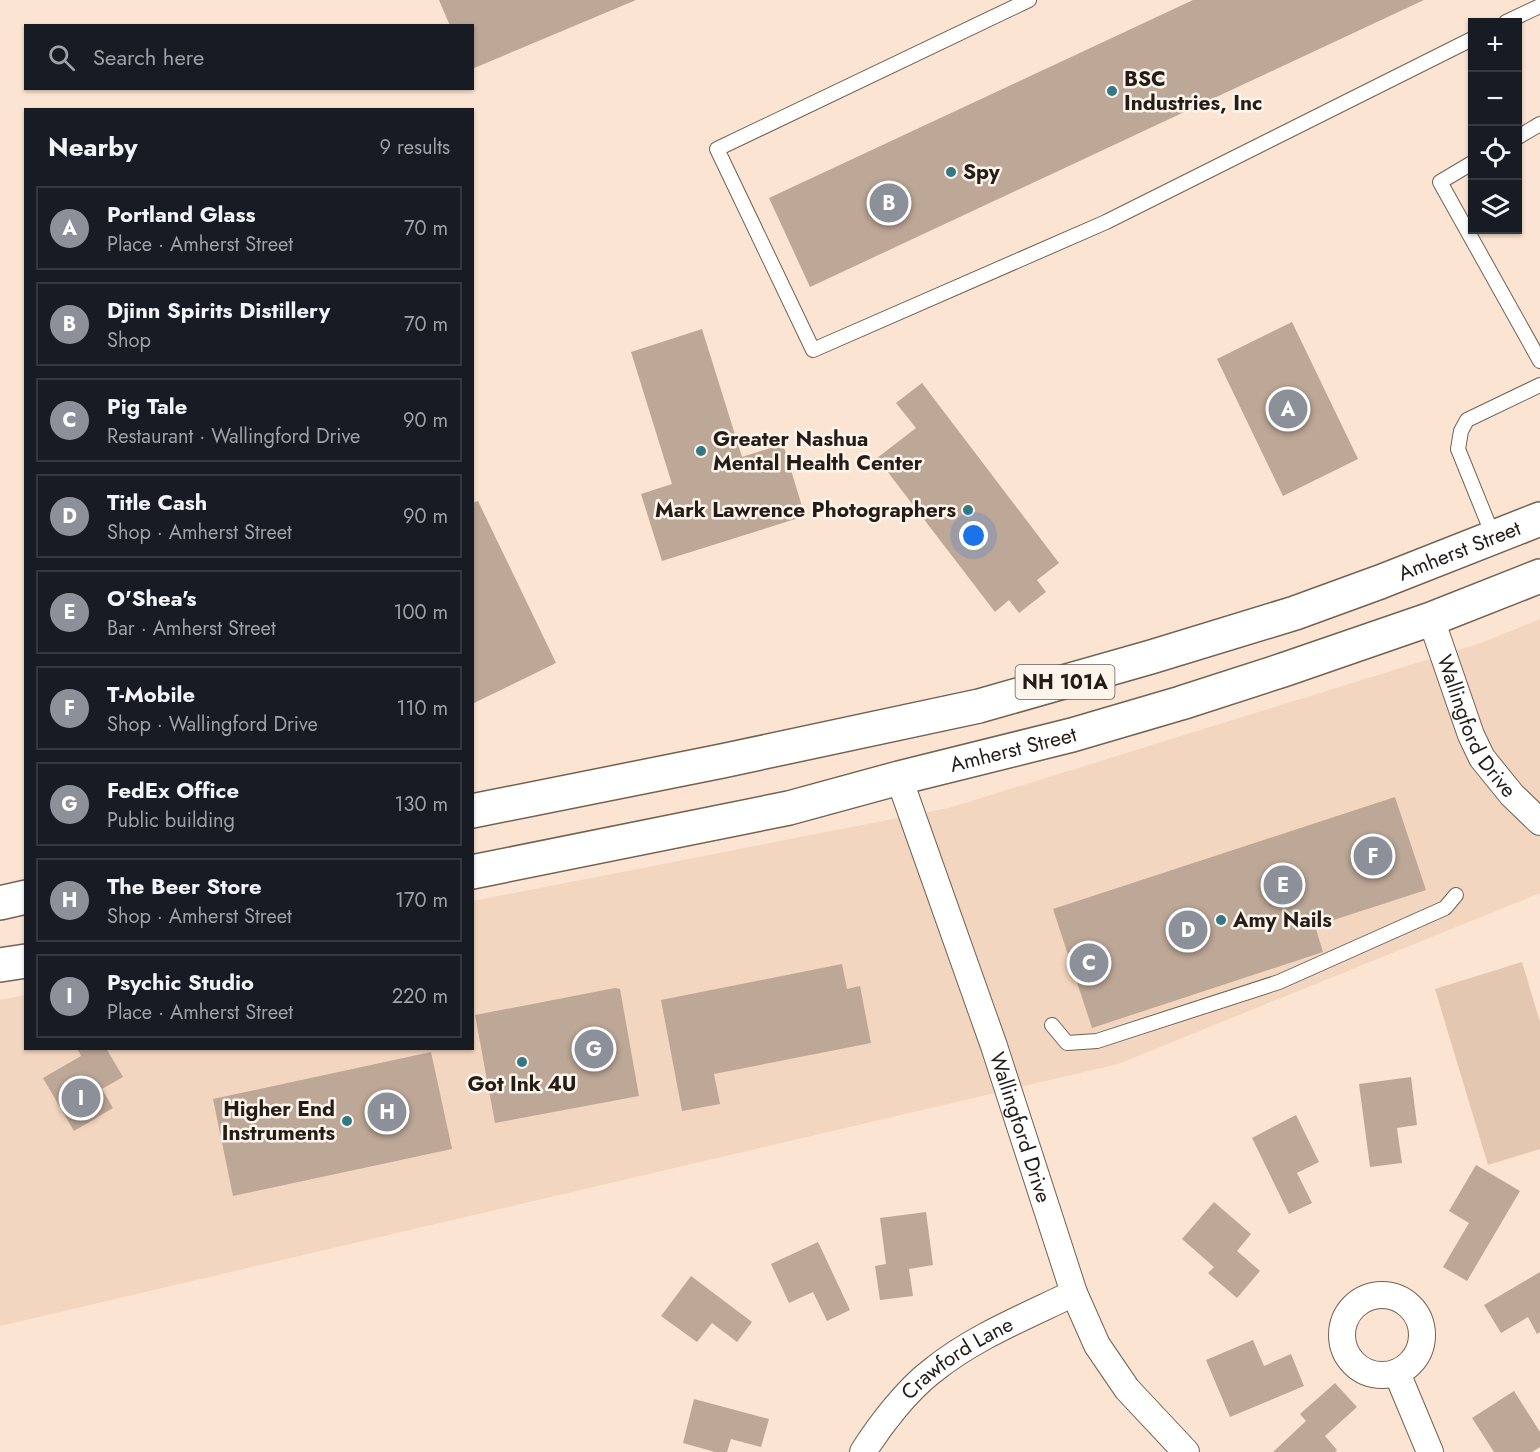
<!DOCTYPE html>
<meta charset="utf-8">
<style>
:root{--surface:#171b24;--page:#20242c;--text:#f1f3f6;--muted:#9ea1a6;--line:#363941;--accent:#8c9099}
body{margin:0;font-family:Jost,sans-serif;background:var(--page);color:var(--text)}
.controls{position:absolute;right:18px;top:18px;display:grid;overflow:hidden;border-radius:0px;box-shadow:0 2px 4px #0004}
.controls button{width:54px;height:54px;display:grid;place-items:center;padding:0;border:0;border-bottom:2px solid var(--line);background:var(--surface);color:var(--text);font:30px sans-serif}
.you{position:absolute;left:974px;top:536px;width:21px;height:21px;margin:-15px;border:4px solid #fff;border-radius:50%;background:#1a73e8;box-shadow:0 0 0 9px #1a73e833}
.badge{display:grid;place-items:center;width:39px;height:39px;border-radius:50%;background:var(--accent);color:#fff;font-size:20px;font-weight:700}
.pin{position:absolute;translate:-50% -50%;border:3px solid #fff;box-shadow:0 2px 6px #0006}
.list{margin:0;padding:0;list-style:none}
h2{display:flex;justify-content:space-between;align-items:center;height:78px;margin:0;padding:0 24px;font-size:26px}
h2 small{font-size:20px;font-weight:400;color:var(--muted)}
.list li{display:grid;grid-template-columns:39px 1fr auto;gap:18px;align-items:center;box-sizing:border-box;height:84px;margin:0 12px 12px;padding:0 12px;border:2px solid var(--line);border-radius:0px}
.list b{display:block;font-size:22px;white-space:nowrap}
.list p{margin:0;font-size:20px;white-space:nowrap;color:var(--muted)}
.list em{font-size:20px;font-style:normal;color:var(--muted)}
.icon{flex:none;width:33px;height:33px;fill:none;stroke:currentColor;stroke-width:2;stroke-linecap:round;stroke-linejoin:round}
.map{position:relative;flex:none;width:1540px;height:1452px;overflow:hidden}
.search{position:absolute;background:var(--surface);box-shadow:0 2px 4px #0004;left:24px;top:24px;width:450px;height:66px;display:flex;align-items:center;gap:15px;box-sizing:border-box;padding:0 21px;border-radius:0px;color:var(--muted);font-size:22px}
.panel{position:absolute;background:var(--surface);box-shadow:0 2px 4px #0004;left:24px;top:108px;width:450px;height:942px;border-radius:0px}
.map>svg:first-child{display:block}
.built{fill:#f3d6bf}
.green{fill:#e3c7b1}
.building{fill:#bda796}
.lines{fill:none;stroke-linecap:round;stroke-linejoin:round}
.lane-casing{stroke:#746151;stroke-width:16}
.street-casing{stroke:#746151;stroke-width:28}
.highway-casing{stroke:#746151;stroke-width:36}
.lane{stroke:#fff;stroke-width:14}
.street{stroke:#fff;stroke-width:26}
.highway{stroke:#fff;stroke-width:33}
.poi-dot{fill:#327885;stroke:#fdf4ec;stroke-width:2}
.labels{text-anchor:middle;stroke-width:5;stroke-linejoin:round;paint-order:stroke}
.shield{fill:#fdf4ec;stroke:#655d56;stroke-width:1.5}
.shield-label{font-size:20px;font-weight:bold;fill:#241c16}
.poi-label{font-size:21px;font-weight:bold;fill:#241c16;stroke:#fdf4ec;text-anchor:start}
.street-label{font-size:21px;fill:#241c16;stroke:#fdf4ec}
</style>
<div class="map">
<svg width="1540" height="1452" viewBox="0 0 1540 1452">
<rect width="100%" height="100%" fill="#fbe4d1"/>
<!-- built -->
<polygon class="built" points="1540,619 1540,893 1118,1064 0,1326 0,1000 25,995 26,1048 472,1048 473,901 949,808 1481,643"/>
<!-- green -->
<polygon class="green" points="1522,962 1540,1022 1540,1149 1488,1165 1435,989"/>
<!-- building -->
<g class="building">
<polygon points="439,0 636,0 472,69 472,26 450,26"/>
<polygon points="1193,0 1424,0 810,287 769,198"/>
<polygon points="1292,322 1358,459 1283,496 1217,359"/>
<polygon points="702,329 742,457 783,444 805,516 662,561 641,494 672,484 631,352"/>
<polygon points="922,383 1059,563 1037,580 1046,592 1019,613 1009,600 995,612 877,458 916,428 896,403"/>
<polygon points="478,501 556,663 472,704 472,503"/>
<polygon points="1395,797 1426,890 1315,926 1323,952 1092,1028 1053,909"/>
<polygon points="842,964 847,989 860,986 871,1043 714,1074 720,1104 682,1111 661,1000"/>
<polygon points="615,988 620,989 639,1096 495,1123 475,1015"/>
<polygon points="77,1048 106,1048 123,1077 102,1089 113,1108 74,1131 43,1078 81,1056"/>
<polygon points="431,1052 452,1149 233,1196 213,1099"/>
<polygon points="1411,1077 1417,1125 1397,1128 1402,1163 1370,1167 1359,1084"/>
<polygon points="1296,1115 1319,1162 1297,1173 1312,1203 1289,1214 1252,1138"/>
<polygon points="1476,1165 1520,1191 1467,1281 1443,1267 1469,1223 1449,1211"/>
<polygon points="1214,1202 1251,1234 1237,1251 1260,1271 1237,1298 1208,1273 1214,1267 1182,1239"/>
<polygon points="926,1212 933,1265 909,1269 913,1296 880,1300 875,1266 886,1264 880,1218"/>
<polygon points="818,1242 850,1310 827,1321 813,1292 789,1303 771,1264"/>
<polygon points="1540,1272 1540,1332 1537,1334 1528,1317 1501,1333 1484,1305"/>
<polygon points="691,1276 752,1322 737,1342 712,1323 697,1342 661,1316"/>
<polygon points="1253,1340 1264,1366 1291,1354 1304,1386 1230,1417 1206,1360"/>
<polygon points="1335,1383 1357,1407 1325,1436 1337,1450 1335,1452 1273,1452 1306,1421 1300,1414"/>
<polygon points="1514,1391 1540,1432 1540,1447 1532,1452 1494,1452 1472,1418"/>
<polygon points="694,1399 769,1419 761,1447 731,1439 727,1452 715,1452 683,1443"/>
</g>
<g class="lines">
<defs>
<g id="lane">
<polyline points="1029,0 717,149 813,350 1106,222 1472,39"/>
<polyline points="1506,22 1540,6"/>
<polyline points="1518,137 1540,124"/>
<polyline points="1472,163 1440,182 1540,361"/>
<polyline points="1494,538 1458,449 1461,431 1467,420 1540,385"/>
<polyline points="1052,1025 1067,1043 1097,1041 1279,982 1445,908 1456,895"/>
</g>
<g id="street">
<path id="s1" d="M 1431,619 L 1471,735 L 1482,758 L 1512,795 L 1540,822"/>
<path id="s2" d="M 899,778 L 994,1046 L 1074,1293 L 1097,1345 L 1127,1389 L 1186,1452"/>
<circle cx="1382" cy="1335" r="40"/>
<polyline points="1397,1373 1430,1452"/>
<path id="s3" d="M 863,1452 C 880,1425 907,1390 932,1371 C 974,1337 1025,1317 1074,1293"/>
</g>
<g id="highway">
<path id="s4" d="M 472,811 L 722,761 L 979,706 L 1151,657 L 1295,613 L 1380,582 L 1540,519"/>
<path id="s5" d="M 472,872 L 789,808 L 899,778 L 1072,735 L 1181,703 L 1283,670 L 1431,619 L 1540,576"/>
<polyline points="0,903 26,897"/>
<polyline points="0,965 26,961"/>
</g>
</defs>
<!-- lane casing -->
<use href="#lane" class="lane-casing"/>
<!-- street casing -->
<use href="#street" class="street-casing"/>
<!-- highway casing -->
<use href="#highway" class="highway-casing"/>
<!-- lane -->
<use href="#lane" class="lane"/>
<!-- street -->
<use href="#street" class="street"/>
<!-- highway -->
<use href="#highway" class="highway"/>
</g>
<!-- markers -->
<g class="poi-dot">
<circle cx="1112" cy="91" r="6"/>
<circle cx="951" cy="172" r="6"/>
<circle cx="701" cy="451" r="6"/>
<circle cx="968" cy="510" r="6"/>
<circle cx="1221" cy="920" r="6"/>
<circle cx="522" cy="1062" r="6"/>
<circle cx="347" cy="1121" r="6"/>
</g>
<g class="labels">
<!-- shield labels -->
<rect class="shield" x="1015.5" y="665" width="99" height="34" rx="4.5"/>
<g class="shield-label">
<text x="1065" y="689">NH 101A</text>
</g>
<!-- poi labels -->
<g class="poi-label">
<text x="1124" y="86">BSC<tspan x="1124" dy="24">Industries, Inc</tspan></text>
<text x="963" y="179">Spy</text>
<text x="713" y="446">Greater Nashua<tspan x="713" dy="24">Mental Health Center</tspan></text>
<text x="956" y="517" text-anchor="end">Mark Lawrence Photographers</text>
<text x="1233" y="927">Amy Nails</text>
<text x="522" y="1091" text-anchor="middle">Got Ink 4U</text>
<text x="335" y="1116" text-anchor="end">Higher End<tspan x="335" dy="24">Instruments</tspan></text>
</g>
<!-- street labels -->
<g class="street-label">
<text dy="7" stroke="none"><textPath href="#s4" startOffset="1023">Amherst Street</textPath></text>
<text dy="7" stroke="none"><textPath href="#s1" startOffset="117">Wallingford Drive</textPath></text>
<text dy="7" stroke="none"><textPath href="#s5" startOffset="555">Amherst Street</textPath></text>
<text dy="7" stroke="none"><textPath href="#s2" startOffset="370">Wallingford Drive</textPath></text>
<text dy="7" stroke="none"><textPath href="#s3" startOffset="135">Crawford Lane</textPath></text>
</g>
</g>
</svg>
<div class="controls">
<button>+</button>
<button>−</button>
<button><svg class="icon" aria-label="locate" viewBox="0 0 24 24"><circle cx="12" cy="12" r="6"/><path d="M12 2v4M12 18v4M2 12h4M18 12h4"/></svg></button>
<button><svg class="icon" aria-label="layers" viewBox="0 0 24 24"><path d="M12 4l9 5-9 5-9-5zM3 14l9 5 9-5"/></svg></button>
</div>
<div class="you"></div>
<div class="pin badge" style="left:1288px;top:409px">A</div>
<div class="pin badge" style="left:889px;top:203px">B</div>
<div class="pin badge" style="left:1089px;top:963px">C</div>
<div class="pin badge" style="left:1188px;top:930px">D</div>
<div class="pin badge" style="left:1283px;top:885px">E</div>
<div class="pin badge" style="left:1373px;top:856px">F</div>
<div class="pin badge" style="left:594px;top:1049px">G</div>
<div class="pin badge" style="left:387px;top:1112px">H</div>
<div class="pin badge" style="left:81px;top:1098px">I</div>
<div class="search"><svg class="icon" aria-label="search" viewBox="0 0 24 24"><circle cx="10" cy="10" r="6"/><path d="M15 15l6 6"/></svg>Search here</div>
<section class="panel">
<h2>Nearby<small>9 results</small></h2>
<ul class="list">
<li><span class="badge">A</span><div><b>Portland Glass</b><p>Place · Amherst Street</p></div><em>70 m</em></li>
<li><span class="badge">B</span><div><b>Djinn Spirits Distillery</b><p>Shop</p></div><em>70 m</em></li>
<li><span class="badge">C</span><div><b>Pig Tale</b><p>Restaurant · Wallingford Drive</p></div><em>90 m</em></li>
<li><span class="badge">D</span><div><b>Title Cash</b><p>Shop · Amherst Street</p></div><em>90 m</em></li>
<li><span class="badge">E</span><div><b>O'Shea's</b><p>Bar · Amherst Street</p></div><em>100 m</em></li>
<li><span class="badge">F</span><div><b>T-Mobile</b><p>Shop · Wallingford Drive</p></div><em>110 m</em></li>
<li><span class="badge">G</span><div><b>FedEx Office</b><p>Public building</p></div><em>130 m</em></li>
<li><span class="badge">H</span><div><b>The Beer Store</b><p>Shop · Amherst Street</p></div><em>170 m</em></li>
<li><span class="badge">I</span><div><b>Psychic Studio</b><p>Place · Amherst Street</p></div><em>220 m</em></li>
</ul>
</section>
</div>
